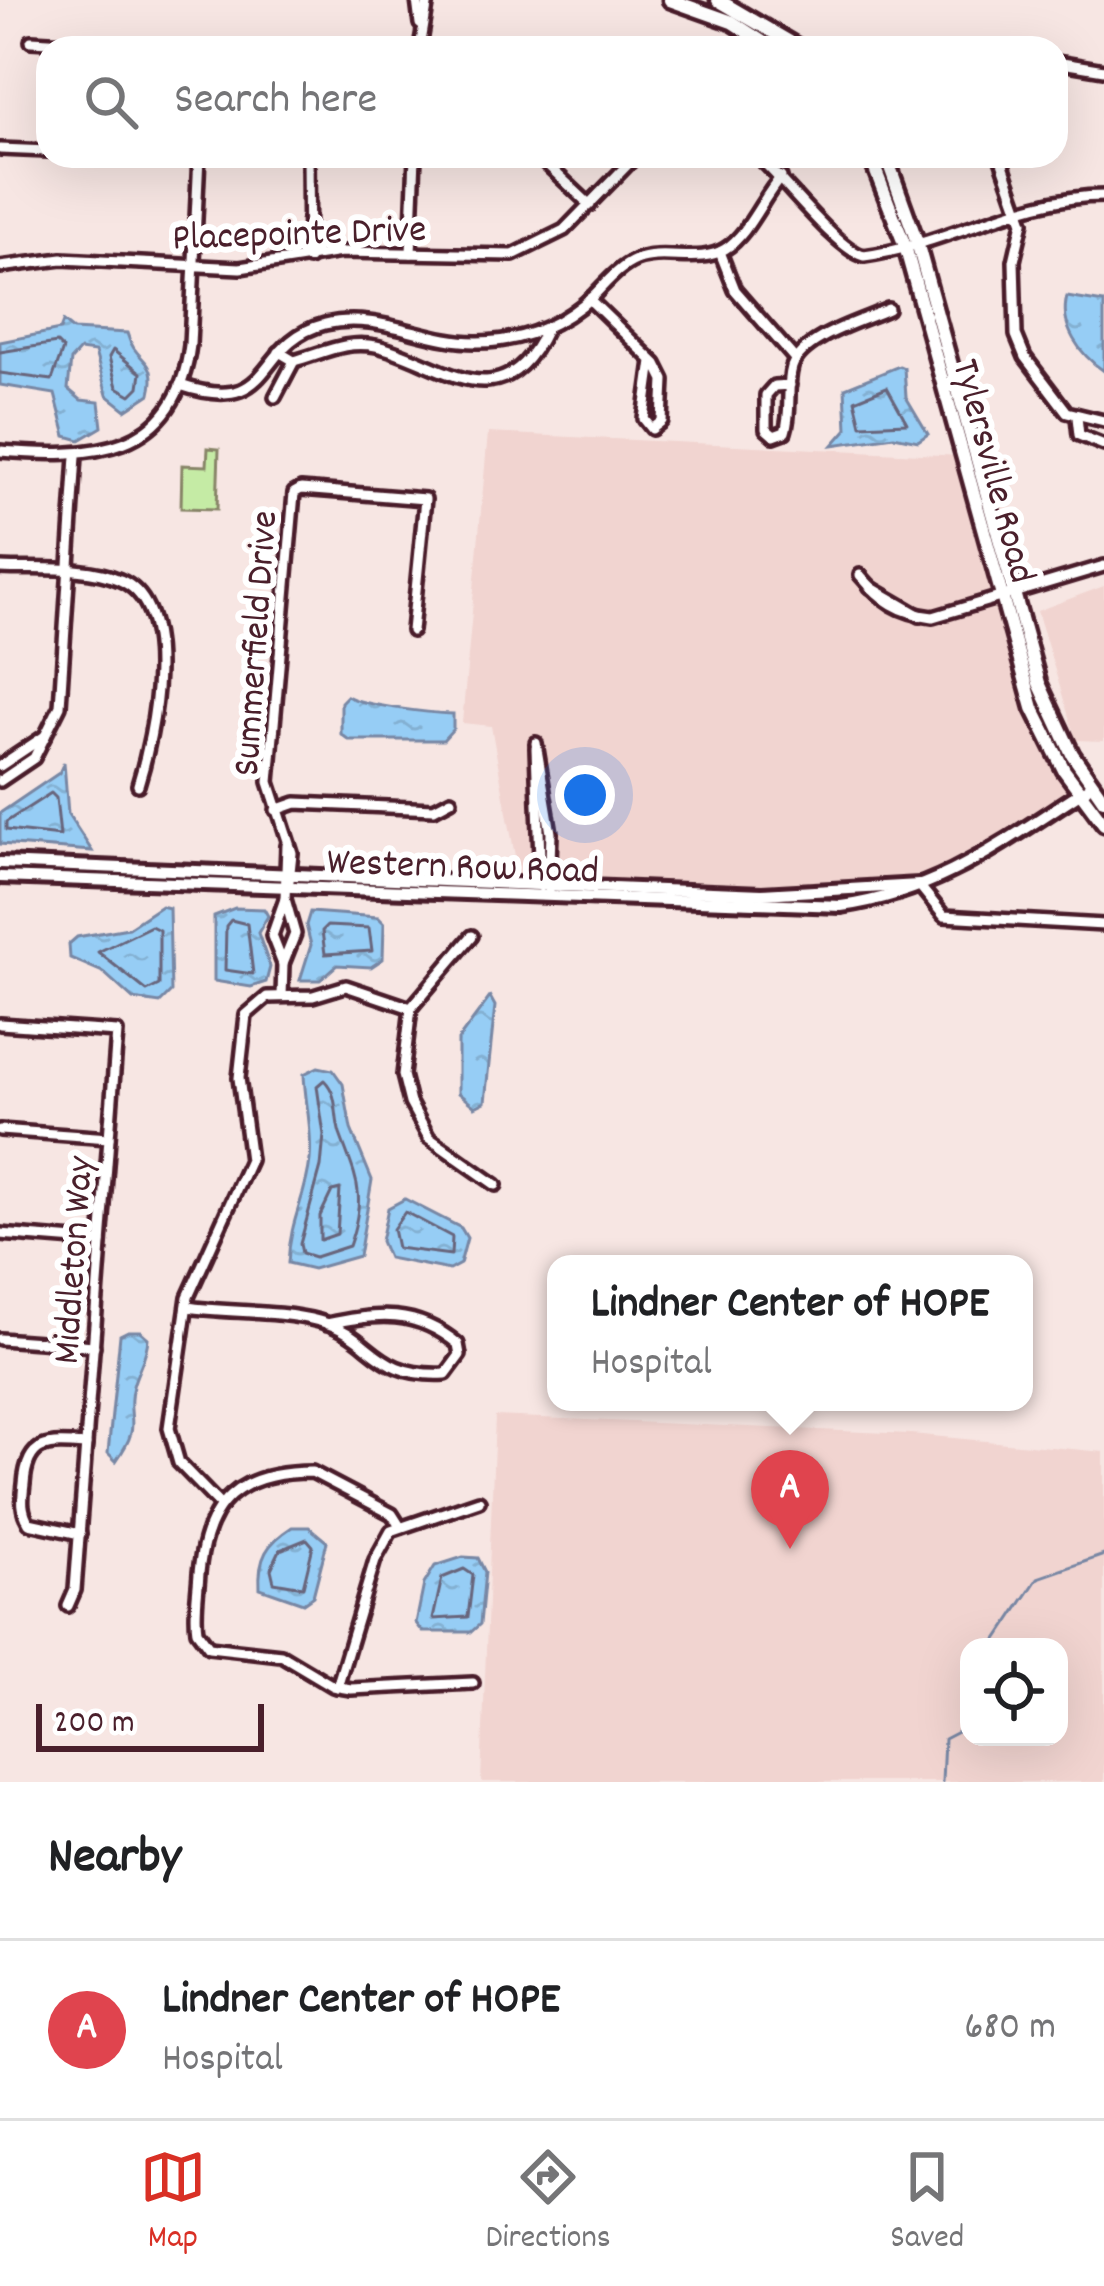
<!DOCTYPE html>
<style>
:root{--surface:#fff;--page:#f6f6f6;--text:#202124;--muted:#757577;--line:#e0e0e0;--accent:#d93025}
body{margin:0;font-family:Dekko,sans-serif;background:var(--page);color:var(--text)}
.controls{position:absolute;right:36px;bottom:36px;display:grid;overflow:hidden;border-radius:24px;box-shadow:0 12px 48px #0002}
.controls button{width:108px;height:108px;display:grid;place-items:center;padding:0;border:0;border-bottom:3px solid var(--line);background:var(--surface);color:var(--text);font:60px sans-serif}
.scale{position:absolute;left:36px;bottom:30px;width:228px;box-sizing:border-box;padding-left:12px;border:6px solid #4a1f2b;border-top:0;font-size:33px;line-height:42px;white-space:nowrap;color:#4a1f2b;-webkit-text-stroke:9px #fff;paint-order:stroke}
.you{position:absolute;left:585px;top:795px;width:42px;height:42px;margin:-30px;border:9px solid #fff;border-radius:50%;background:#1a73e8;box-shadow:0 0 0 18px #1a73e833}
.badge{display:grid;place-items:center;width:78px;height:78px;border-radius:50%;background:var(--accent);color:#fff;font-size:39px;font-weight:700}
.pin{position:absolute;translate:-50% -99px;filter:drop-shadow(0 3px 6px #0008)}
.pin::after{content:'';position:absolute;top:63px;width:42px;height:36px;background:inherit;clip-path:polygon(0 0,100% 0,50% 100%)}
.popup{position:absolute;left:547px;top:1255px;width:486px;height:156px;box-sizing:border-box;display:grid;place-content:center;border-radius:24px;background:var(--surface);filter:drop-shadow(0 3px 9px #0005);font-size:39px;white-space:nowrap;color:var(--muted)}
.popup b{font-size:45px;color:var(--text)}
.popup::after{content:'';position:absolute;left:50%;top:100%;margin-left:-24px;border:24px solid transparent;border-top-color:var(--surface)}
.list{margin:0;padding:0;list-style:none}
h2{display:flex;justify-content:space-between;align-items:center;height:156px;margin:0;padding:0 48px;font-size:51px}
h2 small{font-size:39px;font-weight:400;color:var(--muted)}
.list li{display:grid;grid-template-columns:78px 1fr auto;gap:36px;align-items:center;box-sizing:border-box;height:180px;padding:0 48px;border-top:3px solid var(--line)}
.list b{display:block;font-size:45px;white-space:nowrap}
.list p{margin:0;font-size:39px;white-space:nowrap;color:var(--muted)}
.list em{font-size:39px;font-style:normal;color:var(--muted)}
.icon{flex:none;width:66px;height:66px;fill:none;stroke:currentColor;stroke-width:2;stroke-linecap:round;stroke-linejoin:round}
.map{position:relative;flex:none;width:1104px;height:1782px;overflow:hidden}
.search{position:absolute;background:var(--surface);box-shadow:0 12px 48px #0002;left:36px;right:36px;top:36px;height:132px;display:flex;align-items:center;gap:30px;box-sizing:border-box;padding:0 42px;border-radius:36px;color:var(--muted);font-size:45px}
.sheet{height:336px;background:var(--surface)}
nav{display:flex;justify-content:space-around;align-items:center;box-sizing:border-box;height:168px;border-top:3px solid var(--line);background:var(--surface);font-size:33px;color:var(--muted)}
nav a{display:grid;justify-items:center;gap:6px}
nav .on{color:var(--accent)}
.map>svg:first-child{display:block}
.built{fill:#f1d4d0;fill-rule:evenodd}
.pitch{fill:#c5eba5;stroke:#888568;stroke-width:3}
.water{fill:url(#water-ripples);stroke:#7887a4;stroke-width:3}
.lines{fill:none;stroke-linecap:round;stroke-linejoin:round}
.shore{stroke:#68657c;stroke-width:3}
.stream{stroke:#7887a4;stroke-width:3}
.minor-casing{stroke:#4a1f2b;stroke-width:18}
.tertiary-casing{stroke:#4a1f2b;stroke-width:20}
.secondary-casing{stroke:#4a1f2b;stroke-width:21}
.minor{stroke:#fff;stroke-width:9}
.tertiary{stroke:#fff;stroke-width:10}
.secondary{stroke:#fff;stroke-width:12}
.labels{text-anchor:middle;stroke-width:12;stroke-linejoin:round;paint-order:stroke}
.street-label{font-size:39px;fill:#4a1f2b;stroke:#fff}
</style>
<div class="map">
<svg width="1104" height="1782" viewBox="0 0 1104 1782">
<defs>
<pattern id="water-ripples" width="26" height="14" patternUnits="userSpaceOnUse" patternTransform="scale(3)"><rect width="26" height="14" fill="#96cdf5"/><path d="M2 4q2-2 4 0t4 0M15 11q2-2 4 0t4 0" fill="none" stroke="#83b0d2"/></pattern>
</defs>
<rect width="100%" height="100%" fill="#f7e6e3"/>
<filter id="ink" filterUnits="userSpaceOnUse"><feTurbulence type="fractalNoise" baseFrequency=".00833" numOctaves="2"/><feDisplacementMap in="SourceGraphic" scale="24" xChannelSelector="R" yChannelSelector="G"/><feConvolveMatrix kernelMatrix="1 2 1 2 8 2 1 2 1" color-interpolation-filters="sRGB"/></filter>
<g filter="url(#ink)">
<!-- built -->
<g class="built">
<polygon points="488,433 962,456 1022,676 1079,793 919,885 837,894 520,883 491,726 462,723"/>
<polygon points="1104,586 1104,741 1076,740 1037,611"/>
<path d="M 495,1416 L 911,1434 L 1104,1452 L 1104,1782 L 481,1782 ZM 969,1647 L 1059,1647 L 1059,1737 L 969,1737 Z"/>
</g>
<!-- pitch -->
<polygon class="pitch" points="208,448 219,449 217,509 181,508 182,465 207,466"/>
<!-- water -->
<g class="water">
<path d="M 1067,297 L 1104,303 L 1104,371 C 1080,355 1059,326 1067,297 Z"/>
<path d="M 63,322 L 73,330 L 127,333 C 136,365 159,356 150,394 L 126,410 L 107,395 L 95,352 L 80,350 L 71,360 L 68,389 L 81,400 L 99,402 L 102,427 L 80,440 L 66,436 L 55,394 L 0,385 L 0,342 L 60,330 Z"/>
<polygon points="899,366 904,368 906,397 928,434 918,441 894,436 833,445 847,429 845,388"/>
<path d="M 347,696 C 364,706 430,713 453,714 L 453,729 L 443,740 L 349,740 L 341,734 L 341,702 Z"/>
<polygon points="64,762 68,814 92,851 0,844 0,813 59,773"/>
<polygon points="161,906 169,908 171,992 160,1003 133,999 103,972 70,958 69,944 77,937 128,928"/>
<polygon points="235,908 264,909 268,916 258,933 270,967 266,982 251,987 214,981 214,916"/>
<polygon points="310,912 378,917 384,923 383,959 371,967 337,965 320,980 300,980 311,945 306,925"/>
<polygon points="490,997 495,1006 485,1102 475,1107 458,1093 458,1040"/>
<path d="M 318,1067 L 333,1070 L 343,1084 L 351,1129 L 372,1180 L 359,1256 L 313,1269 L 288,1263 C 290,1218 306,1198 310,1160 C 313,1131 305,1103 304,1074 Z"/>
<polygon points="405,1199 461,1228 467,1238 460,1264 449,1270 388,1258 381,1241 388,1208"/>
<path d="M 128,1331 L 140,1331 L 148,1338 C 147,1357 138,1368 133,1386 C 124,1421 145,1421 116,1461 L 108,1453 L 120,1335 Z"/>
<path d="M 292,1527 L 309,1527 L 327,1542 L 313,1596 L 303,1603 L 260,1588 C 258,1558 267,1543 292,1527 Z"/>
<polygon points="463,1557 478,1558 485,1572 480,1624 471,1632 423,1632 416,1623 424,1584 435,1566"/>
</g>
<g class="lines">
<!-- shore -->
<g class="shore">
<polygon points="113,350 141,373 139,387 131,395 117,387 109,357"/>
<polyline points="0,352 57,343 63,349 52,380 0,373"/>
<polygon points="887,387 907,423 861,425 855,400"/>
<polygon points="51,793 56,798 60,836 6,830 6,822"/>
<polygon points="231,920 247,924 253,974 225,970 226,926"/>
<polygon points="151,926 159,930 159,985 147,991 98,952"/>
<polygon points="327,926 369,928 372,951 325,954 322,931"/>
<path d="M 324,1080 C 339,1095 334,1115 340,1134 C 357,1181 367,1194 349,1246 L 315,1257 L 302,1253 L 300,1244 L 321,1167 L 324,1135 L 317,1086 Z"/>
<polygon points="340,1189 337,1234 320,1240 320,1216 332,1191"/>
<polygon points="405,1212 452,1237 451,1255 397,1248 393,1229"/>
<polygon points="307,1539 313,1546 303,1587 274,1582 271,1569 280,1550"/>
<polygon points="464,1569 473,1575 468,1617 433,1619 442,1578"/>
</g>
<!-- stream -->
<g class="stream">
<polyline points="992,1647 1038,1578 1104,1555"/>
<polyline points="942,1782 944,1739 969,1726"/>
</g>
<defs>
<g id="minor">
<polyline points="417,0 420,24"/>
<polyline points="31,41 156,48"/>
<polyline points="420,48 428,0"/>
<polyline points="1056,62 1104,70"/>
<polyline points="0,149 48,151"/>
<polyline points="154,156 199,158"/>
<polyline points="308,156 309,259"/>
<polyline points="538,156 590,205"/>
<path d="M 757,156 C 784,179 837,250 864,256 C 947,245 1020,196 1104,196"/>
<polyline points="1000,156 1023,222 1014,261 1016,335 1025,357 1067,412 1104,421"/>
<polyline points="720,252 735,290 795,359"/>
<polyline points="411,253 415,156"/>
<polyline points="0,267 62,259 240,268 341,252 513,255 564,230 636,156"/>
<polyline points="589,299 656,364 664,380 662,421 652,429 644,419 652,361"/>
<path d="M 279,352 L 294,361 C 324,353 345,340 376,346 C 437,359 501,427 546,329"/>
<path d="M 180,385 C 278,418 252,343 325,324 C 378,311 426,343 478,342 C 522,342 562,325 594,295 C 607,282 619,267 636,260 C 664,249 699,265 725,249 C 749,234 762,198 781,177"/>
<path d="M 790,385 L 774,386 L 766,395 L 766,429 L 774,436 L 785,432 C 792,411 786,388 792,367 C 802,337 862,321 888,309"/>
<polyline points="275,397 294,361"/>
<polyline points="1077,417 1079,435 1104,445"/>
<path d="M 0,451 C 90,458 176,457 190,345 L 199,156"/>
<path d="M 0,568 C 36,570 87,565 120,580 C 181,606 154,734 138,785"/>
<path d="M 860,575 C 882,601 899,613 933,617 L 1104,566"/>
<polyline points="870,587 920,616"/>
<polyline points="536,743 551,833 549,891"/>
<polyline points="536,748 541,887"/>
<polyline points="0,766 45,736"/>
<polyline points="0,781 34,758 60,706 76,456"/>
<polyline points="276,810 296,803 434,809 451,800"/>
<polyline points="289,881 292,853 269,782 294,493 301,489 425,499 412,631"/>
<polyline points="919,885 944,916 1104,925"/>
<polyline points="472,936 411,1008 403,1075 410,1103 429,1138 496,1185"/>
<polyline points="283,964 295,934 285,899"/>
<polyline points="282,996 283,964 272,936 285,899 287,845"/>
<polyline points="0,1024 117,1032 75,1590 68,1606"/>
<polyline points="0,1130 109,1138"/>
<polyline points="0,1234 101,1242"/>
<path d="M 187,1307 C 229,1313 278,1310 319,1321 C 375,1336 372,1378 446,1374 L 460,1355 L 458,1344 C 416,1309 377,1313 327,1324"/>
<polyline points="0,1339 94,1346"/>
<polyline points="218,1503 179,1463 169,1428 188,1297 250,1160 239,1078 246,1015 267,997 313,996 346,986 411,1008"/>
<path d="M 399,1525 L 392,1514 L 312,1472 C 239,1472 206,1501 199,1573 C 198,1592 194,1612 197,1631 L 209,1647 L 281,1655 L 333,1686 L 351,1689 L 473,1683"/>
<path d="M 80,1534 L 29,1523 C 21,1510 22,1500 24,1484 C 27,1440 48,1442 86,1445"/>
<polyline points="337,1687 375,1560 391,1531 479,1501"/>
</g>
<g id="tertiary">
<polyline points="0,863 762,894 919,885"/>
<path d="M 0,877 L 841,906 C 940,892 1003,842 1086,789"/>
</g>
<g id="secondary">
<polyline points="670,0 732,22 772,48"/>
<polyline points="718,0 800,48"/>
<polyline points="870,156 905,246 1033,708 1064,770 1104,824"/>
<polyline points="886,156 917,242 1039,683 1072,754 1104,800"/>
</g>
</defs>
<!-- minor casing -->
<use href="#minor" class="minor-casing"/>
<!-- tertiary casing -->
<use href="#tertiary" class="tertiary-casing"/>
<!-- secondary casing -->
<use href="#secondary" class="secondary-casing"/>
<!-- minor -->
<use href="#minor" class="minor"/>
<!-- tertiary -->
<use href="#tertiary" class="tertiary"/>
<!-- secondary -->
<use href="#secondary" class="secondary"/>
</g>
</g>
<g class="labels">
<!-- street labels -->
<g class="street-label">
<text transform="translate(299 230) rotate(-2)" y="14">Placepointe Drive</text>
<text transform="translate(997 470) rotate(75)" y="14">Tylersville Road</text>
<text transform="translate(252 643) rotate(-86)" y="14">Summerfield Drive</text>
<text transform="translate(463 863) rotate(2)" y="14">Western Row Road</text>
<text transform="translate(70 1260) rotate(-86)" y="14">Middleton Way</text>
</g>
</g>
</svg>
<div class="controls">
<button><svg class="icon" aria-label="locate" viewBox="0 0 24 24"><circle cx="12" cy="12" r="6"/><path d="M12 2v4M12 18v4M2 12h4M18 12h4"/></svg></button>
</div>
<div class="scale">200 m</div>
<div class="you"></div>
<div class="pin badge" style="left:790px;top:1549px;background:#e0444e">A</div>
<div class="popup"><b>Lindner Center of HOPE</b>Hospital</div>
<div class="search"><svg class="icon" aria-label="search" viewBox="0 0 24 24"><circle cx="10" cy="10" r="6"/><path d="M15 15l6 6"/></svg>Search here</div>
</div>
<section class="sheet">
<h2>Nearby<small></small></h2>
<ul class="list">
<li><span class="badge" style="background:#e0444e">A</span><div><b>Lindner Center of HOPE</b><p>Hospital</p></div><em>680 m</em></li>
</ul>
</section>
<nav>
<a class="on"><svg class="icon" aria-label="map" viewBox="0 0 24 24"><path d="M3 6l6-2 6 2 6-2v14l-6 2-6-2-6 2zM9 4v14M15 6v14"/></svg>Map</a>
<a><svg class="icon" aria-label="directions" viewBox="0 0 24 24"><path d="M12 3l9 9-9 9-9-9zM9 14v-3h6M13 9l2 2-2 2"/></svg>Directions</a>
<a><svg class="icon" aria-label="saved" viewBox="0 0 24 24"><path d="M7 4h10v16l-5-4-5 4z"/></svg>Saved</a>
</nav>
